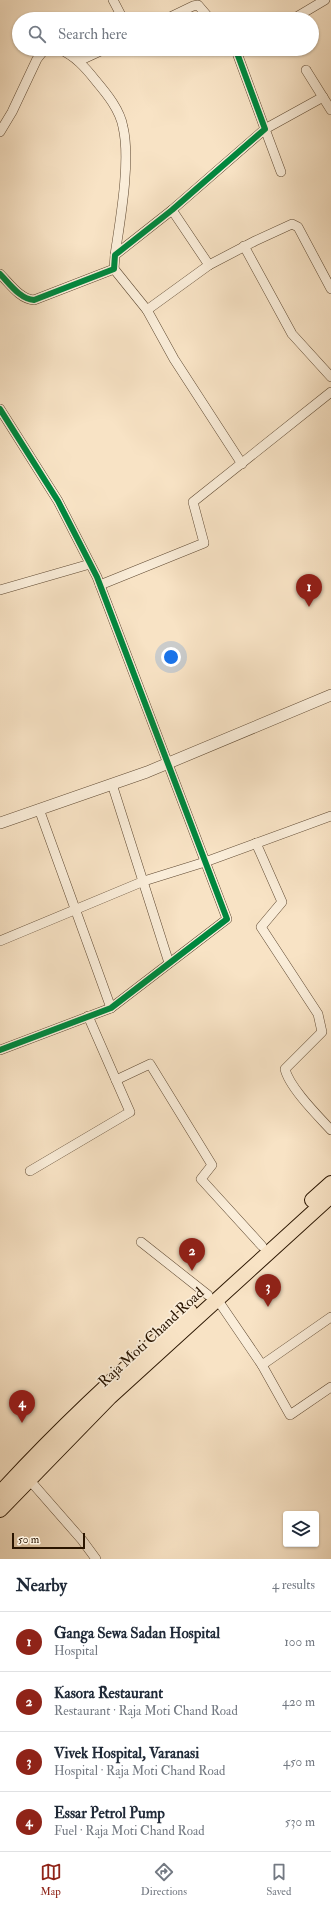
<!DOCTYPE html>
<meta charset="utf-8">
<style>
:root{--surface:#fff;--page:#f2f2f3;--text:#1f2937;--muted:#747a83;--line:#e0e1e3;--accent:#8f2418}
body{margin:0;font-family:"IM FELL Double Pica",serif;background:var(--page);color:var(--text)}
.controls{position:absolute;right:12px;bottom:12px;display:grid;overflow:hidden;border-radius:4px;box-shadow:0 1px 3px #0004}
.controls button{width:36px;height:36px;display:grid;place-items:center;padding:0;border:0;border-bottom:1px solid var(--line);background:var(--surface);color:var(--text);font:20px sans-serif}
.scale{position:absolute;left:12px;bottom:10px;width:73px;box-sizing:border-box;padding-left:4px;border:2px solid #2a1500;border-top:0;font-size:11px;line-height:14px;white-space:nowrap;color:#2a1500;-webkit-text-stroke:3px #faedd9;paint-order:stroke}
.you{position:absolute;left:171px;top:657px;width:14px;height:14px;margin:-10px;border:3px solid #fff;border-radius:50%;background:#1a73e8;box-shadow:0 0 0 6px #1a73e833}
.badge{display:grid;place-items:center;width:26px;height:26px;border-radius:50%;background:var(--accent);color:#fff;font-size:13px;font-weight:700}
.pin{position:absolute;translate:-50% -33px;filter:drop-shadow(0 1px 2px #0008)}
.pin::after{content:'';position:absolute;top:21px;width:14px;height:12px;background:inherit;clip-path:polygon(0 0,100% 0,50% 100%)}
.list{margin:0;padding:0;list-style:none}
h2{display:flex;justify-content:space-between;align-items:center;height:52px;margin:0;padding:0 16px;font-size:17px}
h2 small{font-size:13px;font-weight:400;color:var(--muted)}
.list li{display:grid;grid-template-columns:26px 1fr auto;gap:12px;align-items:center;box-sizing:border-box;height:60px;padding:0 16px;border-top:1px solid var(--line)}
.list b{display:block;font-size:15px;white-space:nowrap}
.list p{margin:0;font-size:13px;white-space:nowrap;color:var(--muted)}
.list em{font-size:13px;font-style:normal;color:var(--muted)}
.icon{flex:none;width:22px;height:22px;fill:none;stroke:currentColor;stroke-width:2;stroke-linecap:round;stroke-linejoin:round}
.map{position:relative;flex:none;width:331px;height:1559px;overflow:hidden}
.search{position:absolute;background:var(--surface);box-shadow:0 1px 3px #0004;left:12px;right:12px;top:12px;height:44px;display:flex;align-items:center;gap:10px;box-sizing:border-box;padding:0 14px;border-radius:22px;color:var(--muted);font-size:15px}
.sheet{height:292px;background:var(--surface)}
nav{display:flex;justify-content:space-around;align-items:center;box-sizing:border-box;height:56px;border-top:1px solid var(--line);background:var(--surface);font-size:11px;color:var(--muted)}
nav a{display:grid;justify-items:center;gap:2px}
nav .on{color:var(--accent)}
.map>svg:first-child{display:block}
.lines{fill:none;stroke-linecap:round;stroke-linejoin:round}
.minor-casing{stroke:#5e4831;stroke-width:10}
.tertiary-casing{stroke:#5e4831;stroke-width:12}
.primary-casing{stroke:#2a1500;stroke-width:16}
.minor{stroke:#faedd9;stroke-width:9}
.tertiary{stroke:#faedd9;stroke-width:11}
.primary{stroke:#f8e3c5;stroke-width:14}
.cycleway-casing{stroke:#faedd9;stroke-width:8}
.cycleway{stroke:#00873e;stroke-width:6}
.labels{text-anchor:middle;stroke-width:3.5;stroke-linejoin:round;paint-order:stroke}
.street-label{font-size:15px;fill:#2a1500;stroke:#faedd9}
</style>
<div class="map">
<svg width="331" height="1559" viewBox="0 0 331 1559">
<rect width="100%" height="100%" fill="#f8e3c5"/>
<filter id="stains"><feTurbulence type="fractalNoise" baseFrequency=".005" numOctaves="4"/><feColorMatrix values="0 0 0 0 .2 0 0 0 0 .09 0 0 0 0 .02 0 0 0 .5 -.17"/></filter>
<radialGradient id="worn" r=".72"><stop offset=".6" stop-color="#630" stop-opacity="0"/><stop offset="1" stop-color="#630" stop-opacity=".3"/></radialGradient>
<g class="lines">
<defs>
<g id="minor">
<polyline points="113,0 123,19"/>
<polyline points="166,19 193,6 198,5 210,19"/>
<polyline points="293,19 325,0"/>
<path d="M 59,49 C 75,56 85,67 96,81 C 107,94 120,110 123,127 C 131,161 120,221 115,255"/>
<polyline points="79,61 105,49"/>
<polyline points="306,70 331,110"/>
<polyline points="0,132 12,112 37,59 45,49"/>
<polyline points="281,172 265,129 323,97"/>
<polyline points="172,210 209,265"/>
<polyline points="244,246 292,334 331,377"/>
<polyline points="114,269 147,310 174,359 242,464"/>
<path d="M 0,274 C 10,284 20,299 34,300 L 114,269 L 115,255 L 172,210 L 265,129 L 237,53 L 243,49"/>
<polyline points="147,310 209,265 255,241 292,224 298,227 331,289"/>
<polyline points="0,409 58,501 97,577 227,919 111,1008 0,1050"/>
<polyline points="100,585 204,543 193,502 331,392"/>
<polyline points="0,590 90,564"/>
<polyline points="112,784 169,963"/>
<polyline points="39,809 111,1008"/>
<path d="M 256,843 L 282,902 L 261,927 L 318,1014 L 322,1032 L 285,1069 C 289,1087 318,1116 331,1130"/>
<polyline points="0,941 144,881 205,862 331,816"/>
<polyline points="116,1080 150,1064 212,1165 201,1179 262,1246"/>
<polyline points="30,1171 130,1112 88,1016"/>
<polyline points="141,1242 208,1295"/>
<polyline points="217,1299 262,1365 290,1415 331,1387"/>
<polyline points="262,1365 331,1317"/>
<polyline points="26,1476 82,1540 96,1559"/>
</g>
<polyline id="tertiary" points="0,823 147,772 331,695"/>
<g id="primary">
<polyline points="312,1200 331,1183"/>
<path d="M 0,1493 C 59,1428 124,1368 190,1311"/>
<polyline points="0,1510 110,1397 331,1196"/>
</g>
</defs>
<!-- minor casing -->
<use href="#minor" class="minor-casing"/>
<!-- tertiary casing -->
<use href="#tertiary" class="tertiary-casing"/>
<!-- primary casing -->
<use href="#primary" class="primary-casing"/>
<!-- minor -->
<use href="#minor" class="minor"/>
<!-- tertiary -->
<use href="#tertiary" class="tertiary"/>
<!-- primary -->
<use href="#primary" class="primary"/>
<defs>
<g id="cycleway">
<path d="M 0,274 C 10,284 20,299 34,300 L 114,269 L 115,255 L 172,210 L 265,129 L 237,53 L 243,49"/>
<polyline points="0,409 58,501 97,577 227,919 111,1008 0,1050"/>
</g>
</defs>
<!-- cycleway casing -->
<use href="#cycleway" class="cycleway-casing"/>
<!-- cycleway -->
<use href="#cycleway" class="cycleway"/>
</g>
<g class="labels">
<!-- street labels -->
<g class="street-label">
<text transform="translate(151 1337) rotate(-43)" y="5">Raja Moti Chand Road</text>
</g>
</g>
<rect width="100%" height="100%" filter="url(#stains)"/>
<rect width="100%" height="100%" fill="url(#worn)"/>
</svg>
<div class="controls">
<button><svg class="icon" aria-label="layers" viewBox="0 0 24 24"><path d="M12 4l9 5-9 5-9-5zM3 14l9 5 9-5"/></svg></button>
</div>
<div class="scale">50 m</div>
<div class="you"></div>
<div class="pin badge" style="left:309px;top:607px">1</div>
<div class="pin badge" style="left:192px;top:1271px">2</div>
<div class="pin badge" style="left:268px;top:1307px">3</div>
<div class="pin badge" style="left:22px;top:1423px">4</div>
<div class="search"><svg class="icon" aria-label="search" viewBox="0 0 24 24"><circle cx="10" cy="10" r="6"/><path d="M15 15l6 6"/></svg>Search here</div>
</div>
<section class="sheet">
<h2>Nearby<small>4 results</small></h2>
<ul class="list">
<li><span class="badge">1</span><div><b>Ganga Sewa Sadan Hospital</b><p>Hospital</p></div><em>100 m</em></li>
<li><span class="badge">2</span><div><b>Kasora Restaurant</b><p>Restaurant · Raja Moti Chand Road</p></div><em>420 m</em></li>
<li><span class="badge">3</span><div><b>Vivek Hospital, Varanasi</b><p>Hospital · Raja Moti Chand Road</p></div><em>450 m</em></li>
<li><span class="badge">4</span><div><b>Essar Petrol Pump</b><p>Fuel · Raja Moti Chand Road</p></div><em>530 m</em></li>
</ul>
</section>
<nav>
<a class="on"><svg class="icon" aria-label="map" viewBox="0 0 24 24"><path d="M3 6l6-2 6 2 6-2v14l-6 2-6-2-6 2zM9 4v14M15 6v14"/></svg>Map</a>
<a><svg class="icon" aria-label="directions" viewBox="0 0 24 24"><path d="M12 3l9 9-9 9-9-9zM9 14v-3h6M13 9l2 2-2 2"/></svg>Directions</a>
<a><svg class="icon" aria-label="saved" viewBox="0 0 24 24"><path d="M7 4h10v16l-5-4-5 4z"/></svg>Saved</a>
</nav>
